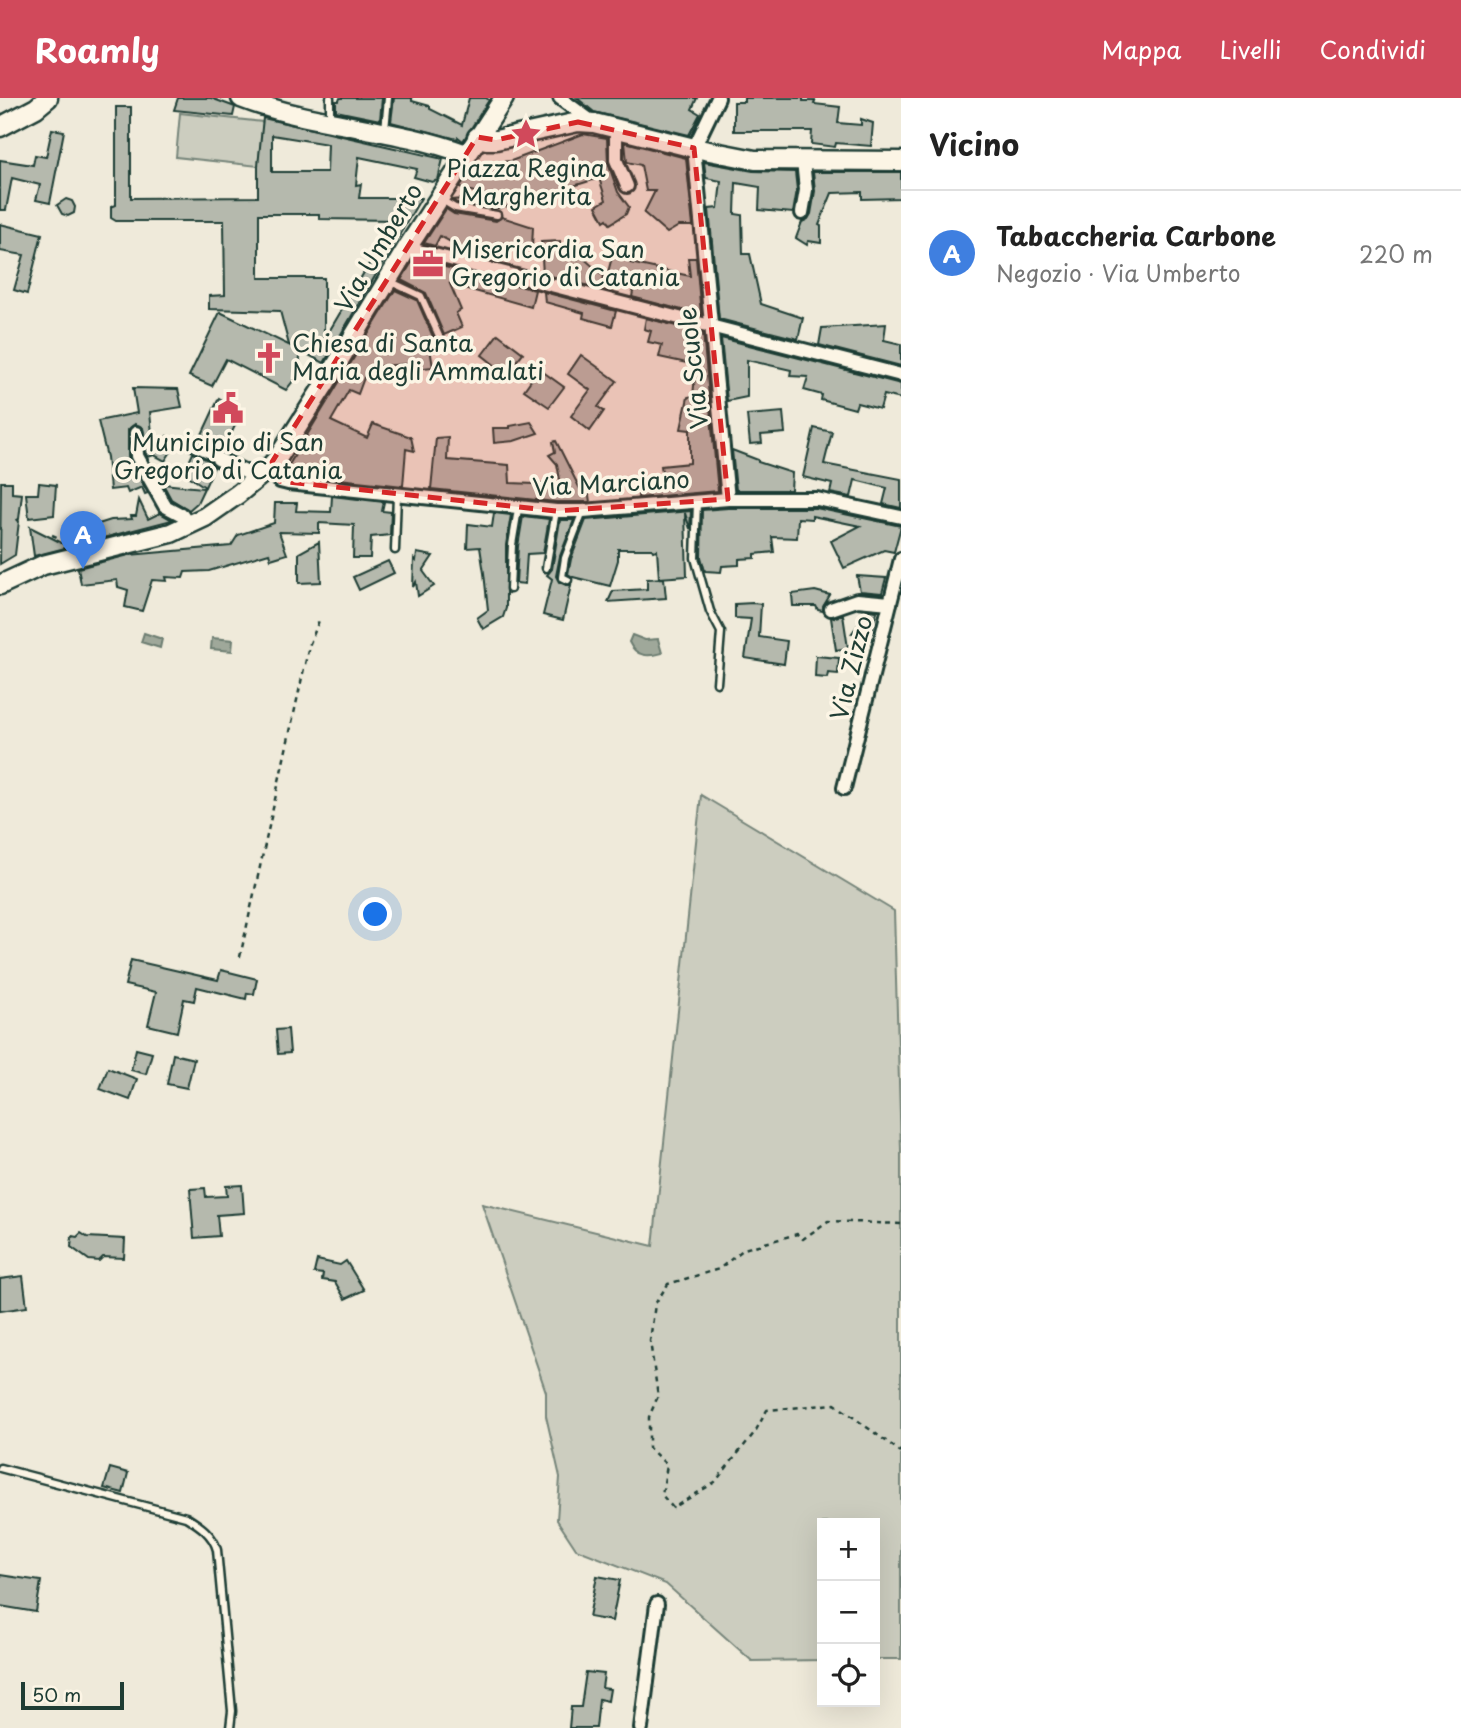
<!DOCTYPE html>
<html lang="it">
<meta charset="utf-8">
<style>
:root{--surface:#fff;--page:#f6f6f6;--text:#222;--muted:#767676;--line:#e0e0e0;--accent:#d1495b}
body{margin:0;font-family:"Playpen Sans",sans-serif;background:var(--page);color:var(--text)}
.controls{position:absolute;right:21px;bottom:21px;display:grid;overflow:hidden;border-radius:0px;box-shadow:0 7px 28px #0002}
.controls button{width:63px;height:63px;display:grid;place-items:center;padding:0;border:0;border-bottom:2px solid var(--line);background:var(--surface);color:var(--text);font:35px sans-serif}
.scale{position:absolute;left:21px;bottom:18px;width:103px;box-sizing:border-box;padding-left:7px;border:4px solid #1f3d34;border-top:0;font-size:19px;line-height:24px;white-space:nowrap;color:#1f3d34;-webkit-text-stroke:5px #fcf5e5;paint-order:stroke}
.you{position:absolute;left:376px;top:817px;width:24px;height:24px;margin:-18px;border:5px solid #fff;border-radius:50%;background:#1a73e8;box-shadow:0 0 0 10px #1a73e833}
.badge{display:grid;place-items:center;width:46px;height:46px;border-radius:50%;background:var(--accent);color:#fff;font-size:23px;font-weight:700}
.pin{position:absolute;translate:-50% -58px;filter:drop-shadow(0 2px 4px #0008)}
.pin::after{content:'';position:absolute;top:37px;width:24px;height:21px;background:inherit;clip-path:polygon(0 0,100% 0,50% 100%)}
.list{margin:0;padding:0;list-style:none}
h2{display:flex;justify-content:space-between;align-items:center;height:91px;margin:0;padding:0 28px;font-size:30px}
h2 small{font-size:23px;font-weight:400;color:var(--muted)}
.list li{display:grid;grid-template-columns:46px 1fr auto;gap:21px;align-items:center;box-sizing:border-box;height:126px;padding:0 28px;border-top:2px solid var(--line)}
.list b{display:block;font-size:26px;white-space:nowrap}
.list p{margin:0;font-size:23px;white-space:nowrap;color:var(--muted)}
.list em{font-size:23px;font-style:normal;color:var(--muted)}
.icon{flex:none;width:38px;height:38px;fill:none;stroke:currentColor;stroke-width:2;stroke-linecap:round;stroke-linejoin:round}
.map{position:relative;flex:none;width:901px;height:1630px;overflow:hidden}
header{display:flex;align-items:center;gap:42px;box-sizing:border-box;height:98px;padding:0 35px;background:var(--accent);color:#fff}
header strong{font-size:33px}
nav{display:flex;gap:38px;margin-inline-start:auto;font-size:24px}
main{display:flex}
aside{flex:1;background:var(--surface)}
.map>svg:first-child{display:block}
.green{fill:#cccdbf;stroke:#76857a;stroke-width:2}
.water{fill:#9fa89a;stroke:#6c7d71;stroke-width:2}
.building{fill:#b5b9ad;stroke:#1f3d34;stroke-width:2;fill-rule:evenodd}
.lines{fill:none;stroke-linecap:round;stroke-linejoin:round}
.lane-casing{stroke:#1f3d34;stroke-width:11}
.street-casing{stroke:#1f3d34;stroke-width:18}
.secondary-casing{stroke:#1f3d34;stroke-width:23}
.path{stroke:#1f3d34;stroke-width:2.5;stroke-dasharray:5 5;stroke-linecap:butt}
.lane{stroke:#fcf5e5;stroke-width:6}
.street{stroke:#fcf5e5;stroke-width:12}
.secondary{stroke:#fcf5e5;stroke-width:18}
.marked{fill:#d62828;fill-opacity:0.2;stroke:#d62828;stroke-width:5;stroke-dasharray:14 9;stroke-linejoin:round}
.labels{text-anchor:middle;stroke-width:7;stroke-linejoin:round;paint-order:stroke}
.poi-label{font-size:24px;fill:#1f3d34;stroke:#fcf5e5}
.street-label{font-size:24px;fill:#1f3d34;stroke:#fcf5e5}
</style>
<header>
<strong>Roamly</strong>
<nav><a>Mappa</a><a>Livelli</a><a>Condividi</a></nav>
</header>
<main>
<div class="map">
<svg width="901" height="1630" viewBox="0 0 901 1630">
<rect width="100%" height="100%" fill="#efeada"/>
<filter id="ink" filterUnits="userSpaceOnUse"><feTurbulence type="fractalNoise" baseFrequency=".0143" numOctaves="2"/><feDisplacementMap in="SourceGraphic" scale="14" xChannelSelector="R" yChannelSelector="G"/><feConvolveMatrix kernelMatrix="1 2 1 2 8 2 1 2 1" color-interpolation-filters="sRGB"/></filter>
<g filter="url(#ink)">
<!-- green -->
<g class="green">
<polygon points="180,15 263,24 258,68 176,59"/>
<polygon points="701,697 894,813 901,1052 901,1561 875,1561 875,1425 822,1425 822,1562 752,1563 666,1486 576,1451 557,1422 560,1379 546,1318 546,1294 482,1106 653,1148"/>
</g>
<!-- water -->
<g class="water">
<polygon points="144,535 162,541 160,550 141,544"/>
<path d="M 632,537 L 645,542 L 658,541 L 662,555 C 648,559 636,559 629,544 Z"/>
<polygon points="212,540 233,542 232,553 211,551"/>
</g>
<!-- building -->
<g class="building">
<polygon points="178,0 211,0 235,9 233,18 174,12"/>
<polygon points="340,0 382,0 380,22 336,13 336,3 339,3"/>
<polygon points="394,0 412,0 412,3 430,8 430,11 462,27 469,0 486,0 489,2 463,43 458,39 457,41 391,24"/>
<polygon points="577,0 697,0 692,11 700,16 689,37 594,14"/>
<polygon points="744,0 803,0 803,3 815,3 814,6 840,9 838,25 861,27 861,21 873,25 871,48 836,45 835,49 811,46 812,33 734,33 734,4 744,4"/>
<path d="M 116,9 L 131,9 L 131,100 L 258,99 L 258,68 L 263,20 L 443,61 L 438,82 L 432,84 L 414,79 L 417,71 L 359,59 L 356,87 L 361,86 L 359,100 L 421,100 L 324,265 L 289,247 L 280,213 L 209,211 L 209,198 L 225,197 L 224,123 L 116,123 L 111,120 L 111,109 L 116,107 ZM 272,37 L 328,46 L 327,74 L 272,74 ZM 259,116 L 319,116 L 319,121 L 395,122 L 324,242 L 324,180 L 259,180 Z"/>
<polygon points="52,31 64,33 50,105 36,102 40,87 12,80 6,112 0,112 0,62 33,67 35,57 46,59"/>
<polygon points="583,36 607,40 608,65 618,94 629,109 626,116 610,126 607,121 604,123 596,108 606,102 599,80 551,95 549,92 527,100 528,105 493,111 457,105 452,102 485,99 486,97 459,90 471,72 487,65 511,63"/>
<polygon points="625,44 686,60 693,128 679,128 667,135 644,115 655,93 646,93 641,67 627,64"/>
<polygon points="704,64 753,73 795,74 797,92 793,115 759,112 760,89 736,85 735,116 742,117 743,156 750,156 761,206 803,220 798,241 719,221 709,111 718,110 721,83 706,80"/>
<polygon points="813,74 901,74 901,100 862,101 862,94 832,95 819,127 821,128 821,145 808,143 807,147 796,140 802,124 808,121 811,116 815,93"/>
<polygon points="66,101 72,103 75,109 74,115 68,118 62,116 57,107"/>
<polygon points="446,111 454,116 496,123 502,119 533,129 532,149 496,144 492,157 477,154 476,159 461,155 462,150 440,138 435,148 424,145"/>
<polygon points="0,126 42,136 27,196 14,192 24,157 0,153"/>
<polygon points="560,143 560,160 578,161 580,157 604,178 601,191 543,176 541,144"/>
<polygon points="614,152 625,155 624,160 631,161 630,165 690,178 688,160 696,160 701,217 632,199 635,182 608,174"/>
<polygon points="414,161 535,192 531,209 450,186 461,212 456,215 462,229 444,237 426,195 401,182"/>
<polygon points="395,192 417,202 434,241 429,244 433,269 407,272 407,266 368,269 358,296 349,292 331,323 367,340 373,326 411,339 414,353 406,351 403,388 284,375"/>
<polygon points="544,194 616,213 612,228 583,220 584,215 545,204"/>
<polygon points="220,214 299,252 301,273 286,292 226,261 212,288 189,278"/>
<polygon points="646,220 703,235 718,393 638,400 639,384 663,381 661,368 690,365 690,332 681,331 688,299 693,298 696,267 659,259 662,247 648,244 651,233 644,231"/>
<polygon points="886,226 884,242 901,246 901,268 819,247 822,230"/>
<polygon points="498,236 523,255 506,276 482,257"/>
<polygon points="721,240 901,286 901,301 884,297 880,311 857,305 855,311 844,308 821,302 822,297 804,292 808,279 790,278 791,272 747,262 747,299 727,303"/>
<polygon points="581,257 617,283 598,309 604,313 590,333 571,318 590,292 568,276"/>
<polygon points="539,271 564,289 549,309 524,292"/>
<polygon points="133,290 178,291 182,309 150,314 154,357 148,359 146,356 143,330 135,326 128,332 128,359 148,395 145,396 142,389 128,395 126,390 110,392 107,359 98,323 137,315"/>
<polygon points="219,300 242,313 223,353 215,353 198,345"/>
<polygon points="783,314 785,335 761,337 762,345 750,346 747,317"/>
<polygon points="531,324 538,335 514,343 494,345 493,330 510,330 510,328"/>
<polygon points="814,330 832,334 824,366 901,381 901,410 883,406 887,390 855,382 851,399 830,395 832,386 803,379"/>
<polygon points="167,338 176,346 165,363 154,357"/>
<polygon points="448,339 447,362 509,367 510,385 561,387 557,366 549,357 555,354 553,344 556,343 580,391 588,390 590,404 556,404 431,391 436,340"/>
<polygon points="732,352 758,362 758,364 792,375 791,392 736,392"/>
<polygon points="193,355 210,363 214,369 205,389 184,375"/>
<polygon points="1,384 12,384 12,395 22,396 19,421 17,422 19,423 15,457 0,466"/>
<polygon points="39,385 56,387 54,417 29,420 26,396 38,396"/>
<polygon points="163,386 182,388 204,390 197,405 189,412 171,401"/>
<polygon points="332,398 384,404 382,413 391,414 390,437 371,439 370,460 353,460 354,427 319,425 319,435 279,434 287,456 271,461 269,455 209,473 185,474 183,480 166,479 167,483 152,482 142,513 125,509 128,492 118,489 117,482 81,486 78,470 129,457 231,448 238,437 274,425 275,405 297,405 296,413 331,414"/>
<polygon points="139,402 148,421 160,415 172,422 80,446 79,435 89,434 89,429 111,422 132,421 131,418 136,418"/>
<polygon points="728,410 816,410 901,428 894,454 884,452 844,470 831,443 860,428 812,418 812,421 798,420 797,440 772,439 774,454 755,456 755,460 739,461 739,467 722,468 721,474 705,473 701,459 702,412"/>
<polygon points="691,413 690,431 685,415 687,478 659,480 657,452 653,453 652,451 618,451 618,462 610,488 573,479 568,476 571,461 586,422"/>
<polygon points="494,415 511,417 506,447 506,510 503,519 483,531 477,520 488,512 484,475 480,449 467,450 468,426 492,429"/>
<polygon points="523,418 549,421 543,455 527,456 525,486 516,485 518,448"/>
<polygon points="560,422 574,422 560,458 556,478 559,484 566,487 571,487 563,522 543,517 552,481 547,477 552,471"/>
<polygon points="30,429 58,443 69,449 34,458"/>
<polygon points="319,444 321,484 299,485 299,455"/>
<polygon points="417,455 433,458 423,473 434,488 418,498 416,484 413,489 414,461 416,463"/>
<polygon points="388,463 394,475 359,492 353,479"/>
<polygon points="857,478 886,480 882,495 860,493"/>
<polygon points="664,480 666,500 608,504 613,493 647,491 647,481"/>
<polygon points="815,493 830,497 823,509 823,513 818,512 816,508 793,508 792,496"/>
<polygon points="753,505 761,506 759,539 787,543 784,566 745,560 751,521 735,520 735,506"/>
<polygon points="869,512 877,513 872,534 852,535"/>
<polygon points="843,517 848,550 836,552 831,520"/>
<polygon points="816,558 839,560 838,576 828,575 827,580 815,579"/>
<polygon points="131,862 218,882 221,872 257,881 254,896 247,895 246,901 197,889 194,903 184,901 177,934 148,927 156,894 125,887"/>
<polygon points="288,931 290,955 278,956 276,932"/>
<polygon points="136,951 152,955 146,976 131,972"/>
<polygon points="173,956 194,961 187,990 167,986"/>
<polygon points="108,970 137,981 130,1002 100,991"/>
<polygon points="242,1087 244,1115 217,1117 219,1138 194,1140 190,1091 205,1090 206,1099 227,1098 226,1088"/>
<polygon points="81,1135 87,1139 125,1141 124,1160 103,1159 99,1163 89,1162 71,1149 72,1138 77,1139"/>
<polygon points="317,1162 340,1167 346,1163 364,1192 345,1201 335,1184 322,1182 323,1176 314,1175"/>
<polygon points="23,1178 27,1209 0,1213 0,1181"/>
<polygon points="110,1370 128,1375 123,1395 104,1390"/>
<polygon points="0,1477 41,1483 36,1514 0,1508"/>
<polygon points="597,1478 620,1482 612,1523 589,1519"/>
<polygon points="586,1574 604,1576 602,1590 610,1591 608,1603 599,1601 596,1630 569,1630 571,1609 581,1609"/>
</g>
<g class="lines">
<defs>
<g id="lane">
<polyline points="330,21 330,0"/>
<polyline points="385,32 388,0"/>
<polyline points="440,101 455,110 497,117"/>
<polyline points="389,183 421,198 439,238"/>
<polyline points="181,343 218,361"/>
<polyline points="697,404 695,460 710,513 721,534 717,585"/>
<polyline points="395,452 397,397"/>
<polyline points="546,470 556,413"/>
<polyline points="568,482 562,479 565,460 583,413"/>
<polyline points="510,491 512,447 518,411"/>
<path d="M 0,1370 L 186,1419 C 199,1427 213,1436 217,1452 L 232,1613 L 230,1630"/>
</g>
<g id="street">
<polyline points="560,0 594,25"/>
<polyline points="718,0 694,50 728,401"/>
<polyline points="616,31 616,62 627,88"/>
<polyline points="802,115 806,92 803,63"/>
<polyline points="407,150 901,277"/>
<polyline points="136,335 137,358 165,408 182,417 188,426"/>
<polyline points="218,361 258,380"/>
<polyline points="267,372 280,383 288,385 556,413 583,413 728,401 817,401 901,419"/>
<polyline points="831,511 857,502 890,505"/>
<polyline points="844,690 901,461"/>
<polyline points="641,1630 657,1506"/>
</g>
<g id="secondary">
<path d="M 241,0 C 313,28 393,29 466,56"/>
<polyline points="0,29 36,10 48,0"/>
<polyline points="477,39 486,42 496,42 578,24 594,25 694,50 755,62 901,63"/>
<polyline points="0,487 43,467 171,435 205,419 238,396 267,372 277,361 323,289 407,150 504,0"/>
</g>
</defs>
<!-- lane casing -->
<use href="#lane" class="lane-casing"/>
<!-- street casing -->
<use href="#street" class="street-casing"/>
<!-- secondary casing -->
<use href="#secondary" class="secondary-casing"/>
<!-- path -->
<g class="path">
<polyline points="52,437 69,444"/>
<polyline points="240,859 309,548 320,520"/>
<polyline points="901,1126 828,1123 803,1141 797,1136 744,1151 719,1171 668,1186 655,1206 650,1243 658,1298 649,1319 649,1350 667,1367 662,1397 673,1410 715,1384 755,1334 767,1312 835,1306 901,1354"/>
</g>
<!-- lane -->
<use href="#lane" class="lane"/>
<!-- street -->
<use href="#street" class="street"/>
<!-- secondary -->
<use href="#secondary" class="secondary"/>
</g>
</g>
<!-- marked area -->
<path class="marked" d="M 578,24 L 694,50 L 728,401 L 556,413 L 280,383 L 267,372 L 477,39 L 496,42 Z"/>
<!-- icons -->
<defs>
<symbol id="sight-bare" viewBox="-9 -9 18 18"><path d="M0-6L1.8-2.2L6-1.7L2.9 1.2L3.7 5.4L0 3.3L-3.7 5.4L-2.9 1.2L-6-1.7L-1.8-2.2Z" fill="#d1495b" stroke="#fcf5e5" stroke-width="2.5" paint-order="stroke"/></symbol>
<symbol id="office-bare" viewBox="-9 -9 18 18"><path d="M-6-3h4V-5.5h4V-3h4V5H-6ZM-1-4.5V-3h2v-1.5ZM-6 0V1H6V0Z" fill="#d1495b" stroke="#fcf5e5" stroke-width="2.5" paint-order="stroke"/></symbol>
<symbol id="church-bare" viewBox="-9 -9 18 18"><path d="M-1.2-6h2.4v3.5h3.3v2.4h-3.3V6h-2.4V-.1h-3.3v-2.4h3.3Z" fill="#d1495b" stroke="#fcf5e5" stroke-width="2.5" paint-order="stroke"/></symbol>
<symbol id="civic-bare" viewBox="-9 -9 18 18"><path d="M-.6-6.5H3V-4.5H.6V-3L4-1V1h2V6H-6V1h2V-1L-.6-3ZM-1.2 2.5V6h2.4V2.5Z" fill="#d1495b" stroke="#fcf5e5" stroke-width="2.5" paint-order="stroke"/></symbol>
</defs>
<g fill-rule="evenodd">
<use href="#sight-bare" x="504" y="14" width="44" height="44"/>
<use href="#office-bare" x="406" y="144" width="44" height="44"/>
<use href="#church-bare" x="247" y="238" width="44" height="44"/>
<use href="#civic-bare" x="206" y="288" width="44" height="44"/>
</g>
<g class="labels">
<!-- poi labels -->
<g class="poi-label">
<text x="526" y="79">Piazza Regina<tspan x="526" dy="28">Margherita</tspan></text>
<text x="451" y="160" text-anchor="start">Misericordia San<tspan x="451" dy="28">Gregorio di Catania</tspan></text>
<text x="292" y="254" text-anchor="start">Chiesa di Santa<tspan x="292" dy="28">Maria degli Ammalati</tspan></text>
<text x="228" y="353">Municipio di San<tspan x="228" dy="28">Gregorio di Catania</tspan></text>
</g>
<!-- street labels -->
<g class="street-label">
<text transform="translate(379 150) rotate(-59)" y="8">Via Umberto</text>
<text transform="translate(694 270) rotate(-96)" y="8">Via Scuole</text>
<text transform="translate(611 386) rotate(-3)" y="8">Via Marciano</text>
<text transform="translate(852 570) rotate(-76)" y="8">Via Zizzo</text>
</g>
</g>
</svg>
<div class="controls">
<button>+</button>
<button>−</button>
<button><svg class="icon" aria-label="locate" viewBox="0 0 24 24"><circle cx="12" cy="12" r="6"/><path d="M12 2v4M12 18v4M2 12h4M18 12h4"/></svg></button>
</div>
<div class="scale">50 m</div>
<div class="you"></div>
<div class="pin badge" style="left:83px;top:471px;background:#3f7fe0">A</div>
</div>
<aside>
<h2>Vicino<small></small></h2>
<ul class="list">
<li><span class="badge" style="background:#3f7fe0">A</span><div><b>Tabaccheria Carbone</b><p>Negozio · Via Umberto</p></div><em>220 m</em></li>
</ul>
</aside>
</main>
